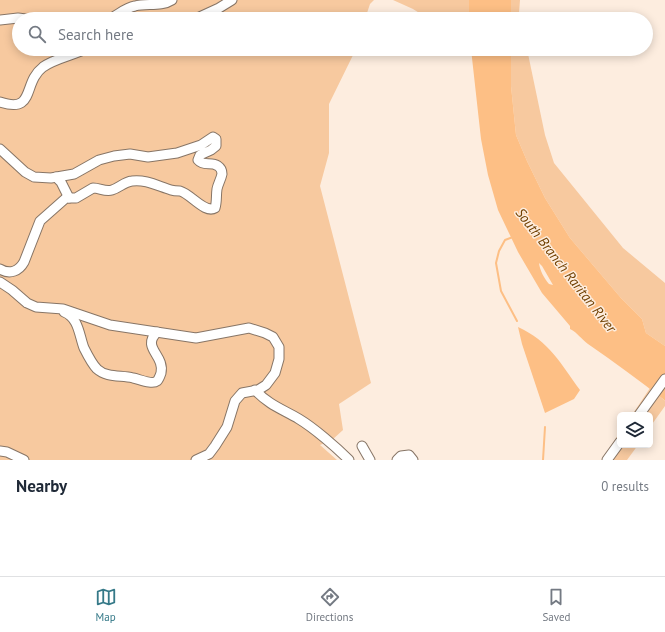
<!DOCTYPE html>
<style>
:root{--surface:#fff;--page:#f6f6f7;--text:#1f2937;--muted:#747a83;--line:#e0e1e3;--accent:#357988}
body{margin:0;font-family:"PT Sans",sans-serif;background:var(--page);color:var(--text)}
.controls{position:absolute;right:12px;bottom:12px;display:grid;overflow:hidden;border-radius:6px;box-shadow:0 2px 10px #0003}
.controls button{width:36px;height:36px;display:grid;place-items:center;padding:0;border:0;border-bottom:1px solid var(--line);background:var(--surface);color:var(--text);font:20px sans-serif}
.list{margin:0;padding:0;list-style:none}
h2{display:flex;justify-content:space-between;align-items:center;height:52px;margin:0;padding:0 16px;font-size:17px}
h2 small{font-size:13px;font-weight:400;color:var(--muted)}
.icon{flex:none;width:22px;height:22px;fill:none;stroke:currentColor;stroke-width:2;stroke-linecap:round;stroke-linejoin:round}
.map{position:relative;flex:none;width:665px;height:460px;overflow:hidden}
.search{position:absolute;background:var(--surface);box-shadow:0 2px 10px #0003;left:12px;right:12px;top:12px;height:44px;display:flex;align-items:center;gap:10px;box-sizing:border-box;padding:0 14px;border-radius:22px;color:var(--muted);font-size:15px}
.sheet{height:116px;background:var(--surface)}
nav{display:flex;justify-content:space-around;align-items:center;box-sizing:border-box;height:56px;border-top:1px solid var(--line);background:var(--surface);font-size:11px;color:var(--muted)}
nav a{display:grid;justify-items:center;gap:2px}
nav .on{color:var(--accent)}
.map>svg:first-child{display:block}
.green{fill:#f7c99f}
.water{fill:#fdbf85;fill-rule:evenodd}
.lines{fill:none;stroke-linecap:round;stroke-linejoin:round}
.stream{stroke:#fdbf85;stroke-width:2}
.minor-casing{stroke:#877566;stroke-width:11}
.minor{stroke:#fff;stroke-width:9}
.labels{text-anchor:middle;stroke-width:3;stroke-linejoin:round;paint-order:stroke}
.water-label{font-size:14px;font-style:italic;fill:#724203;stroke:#fdeddf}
</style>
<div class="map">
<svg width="665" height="460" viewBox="0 0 665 460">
<rect width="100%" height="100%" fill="#fdeddf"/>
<!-- green -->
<g class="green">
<polygon points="0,0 374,0 370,4 365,19 19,19 19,49 356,49 329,104 329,153 320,186 371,383 339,404 343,430 332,440 320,445 337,460 0,460"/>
<polygon points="393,0 469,0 469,19 429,19 413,9"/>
<polygon points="511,0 520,0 519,13 521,19 511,19"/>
<polygon points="511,49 527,49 545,135 554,163 623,248 665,283 665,346 646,333 642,319 621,298 570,238 545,198 527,161 516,135 511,86"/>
<polygon points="650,388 665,401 665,406 650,427 650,415 632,415"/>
<polygon points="620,432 620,445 638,445 627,460 602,460"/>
</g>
<!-- water -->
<g class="water">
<rect x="469" y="0" width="42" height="19"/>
<path d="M 471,49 L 511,49 L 511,86 L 516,135 L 527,161 L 545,198 L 570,238 L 621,298 L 642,319 L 646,333 L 665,346 L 665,401 L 663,399 C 639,380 614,362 588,344 C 581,339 578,333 570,329 L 570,326 L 542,293 L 518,252 L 498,210 L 488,175 L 481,139 ZM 539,263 L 542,266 L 553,285 L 549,284 C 544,278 540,271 539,263 Z"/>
<path d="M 518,327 C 549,341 561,364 580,390 L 574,399 L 545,413 L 522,344 Z"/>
</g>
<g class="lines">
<!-- stream -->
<g class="stream">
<polyline points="513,237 505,240 499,251 496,263 501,291 517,321"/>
<polyline points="543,460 545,427"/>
</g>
<defs>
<g id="minor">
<path d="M 109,19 C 118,15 125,8 135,6 C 147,3 161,7 172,0"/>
<polyline points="195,19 219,8 232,0"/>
<polyline points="0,20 18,18 26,19"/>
<path d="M 0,102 C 36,114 22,83 43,67 C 54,59 73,55 86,49"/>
<path d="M 0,149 L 25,172 L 34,177 L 51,178 L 74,174 L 99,160 L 114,156 L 130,154 L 148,157 L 177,153 L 201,145 L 213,137 L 216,139 L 216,146 L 211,150 L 200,155 L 198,160 C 204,167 211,161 218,166 C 221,168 222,171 222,174 C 221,179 218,184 217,189 C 216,196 217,202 215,208 C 205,214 191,194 180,191 C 177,191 174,191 171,190 C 158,186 145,179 132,181 C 124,182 119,188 112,190 C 105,192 100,188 93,188 L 76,198 L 66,198 L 40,221 L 24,262 C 19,271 10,275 0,269"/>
<polyline points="56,177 61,182 69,198"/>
<polyline points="0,282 12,290 27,303 36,307 63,309 110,325 196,338 249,328 265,333 273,337 279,347 279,359 275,373 266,385 258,390 242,393 235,401 227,427 215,446 209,454 196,460"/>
<path d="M 64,312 C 79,318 79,335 84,348 C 87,354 93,365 97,369 C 107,378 121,375 133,378 C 139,379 152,385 157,381 C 159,379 160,376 161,373 C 165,355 141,348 157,332"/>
<path d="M 255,390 C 269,405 282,409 299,419 C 314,428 336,447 349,460"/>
<polyline points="639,415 665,379"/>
<polyline points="362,446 370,460"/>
<polyline points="0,451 7,452 24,460"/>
<polyline points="397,460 401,456 409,455 413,460"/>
<polyline points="607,460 620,442"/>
</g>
</defs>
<!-- minor casing -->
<use href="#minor" class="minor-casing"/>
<!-- minor -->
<use href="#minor" class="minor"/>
</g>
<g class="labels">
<!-- water labels -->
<g class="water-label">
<text transform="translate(566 270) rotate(52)" y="5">South Branch Raritan River</text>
</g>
</g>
</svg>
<div class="controls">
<button><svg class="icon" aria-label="layers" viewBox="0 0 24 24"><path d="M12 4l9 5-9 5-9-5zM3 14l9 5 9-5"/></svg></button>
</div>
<div class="search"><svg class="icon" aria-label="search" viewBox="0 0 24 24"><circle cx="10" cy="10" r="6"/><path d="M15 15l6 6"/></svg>Search here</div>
</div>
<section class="sheet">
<h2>Nearby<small>0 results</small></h2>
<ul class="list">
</ul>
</section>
<nav>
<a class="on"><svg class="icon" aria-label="map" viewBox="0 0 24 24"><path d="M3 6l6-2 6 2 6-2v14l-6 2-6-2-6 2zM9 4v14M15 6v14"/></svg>Map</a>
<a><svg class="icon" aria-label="directions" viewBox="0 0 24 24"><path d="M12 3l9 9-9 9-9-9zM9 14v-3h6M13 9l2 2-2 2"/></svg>Directions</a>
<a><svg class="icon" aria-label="saved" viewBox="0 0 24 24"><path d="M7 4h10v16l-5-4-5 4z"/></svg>Saved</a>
</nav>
